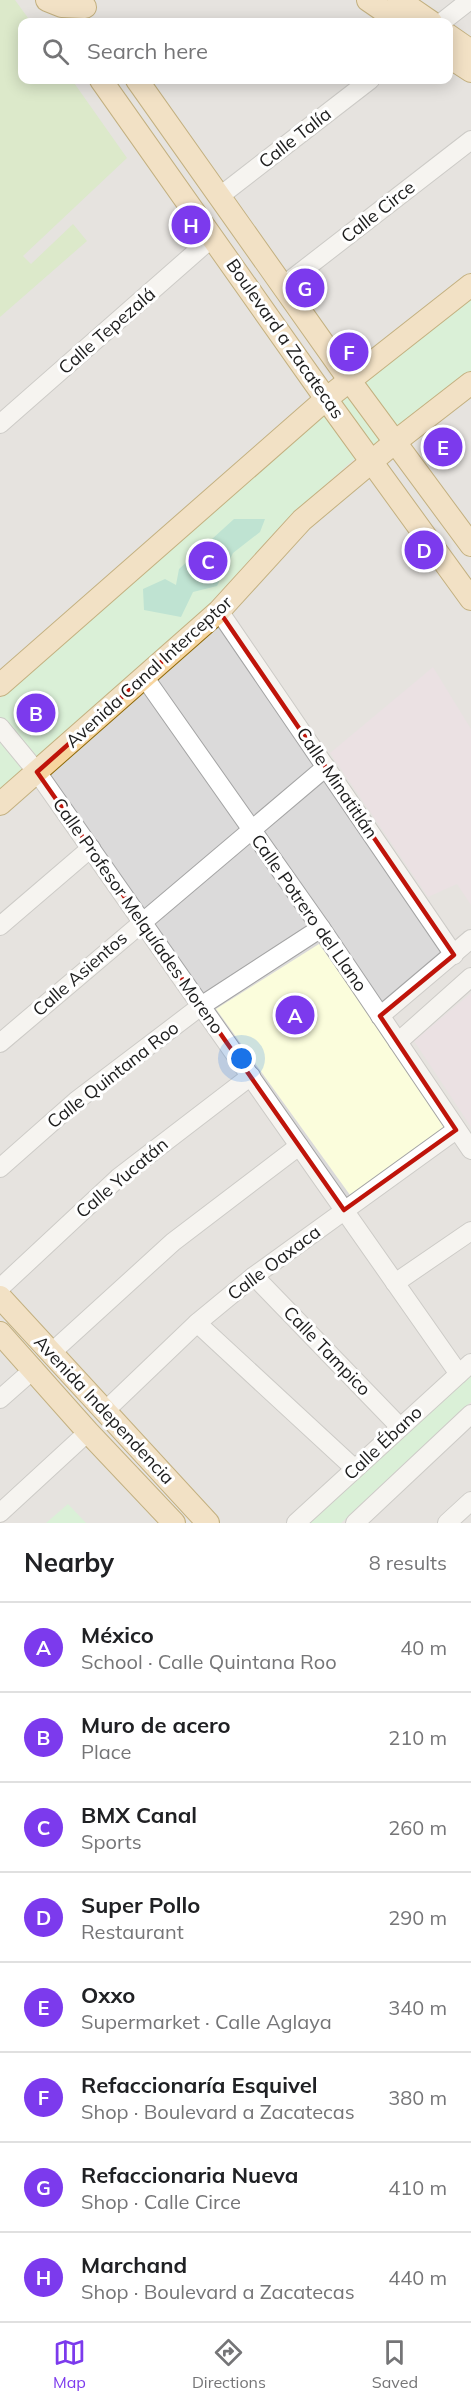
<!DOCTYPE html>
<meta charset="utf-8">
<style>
:root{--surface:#fff;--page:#f6f6f6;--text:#202124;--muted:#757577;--line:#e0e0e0;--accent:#7c3aed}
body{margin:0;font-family:Mulish,sans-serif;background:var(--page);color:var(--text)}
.you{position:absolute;left:242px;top:1059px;width:21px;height:21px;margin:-15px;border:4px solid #fff;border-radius:50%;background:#1a73e8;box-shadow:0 0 0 9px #1a73e833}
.badge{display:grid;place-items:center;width:39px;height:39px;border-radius:50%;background:var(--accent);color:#fff;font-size:20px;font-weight:700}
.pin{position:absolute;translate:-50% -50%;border:3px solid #fff;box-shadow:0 2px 6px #0006}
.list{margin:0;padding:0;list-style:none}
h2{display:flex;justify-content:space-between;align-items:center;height:78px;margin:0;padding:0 24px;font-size:26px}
h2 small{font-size:20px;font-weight:400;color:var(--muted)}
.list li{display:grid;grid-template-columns:39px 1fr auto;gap:18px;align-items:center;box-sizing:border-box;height:90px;padding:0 24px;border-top:2px solid var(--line)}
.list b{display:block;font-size:22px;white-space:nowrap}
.list p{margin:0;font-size:20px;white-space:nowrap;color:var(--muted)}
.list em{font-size:20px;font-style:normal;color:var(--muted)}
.icon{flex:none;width:33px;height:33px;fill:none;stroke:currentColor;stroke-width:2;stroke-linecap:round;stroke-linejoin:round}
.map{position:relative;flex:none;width:471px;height:1523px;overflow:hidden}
.search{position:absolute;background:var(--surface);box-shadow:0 3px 15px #0003;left:18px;right:18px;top:18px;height:66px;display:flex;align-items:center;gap:15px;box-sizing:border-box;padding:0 21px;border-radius:12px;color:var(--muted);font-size:22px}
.sheet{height:798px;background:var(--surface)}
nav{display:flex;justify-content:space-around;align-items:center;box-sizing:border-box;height:84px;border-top:2px solid var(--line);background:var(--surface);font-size:16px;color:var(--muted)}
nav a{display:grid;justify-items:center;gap:3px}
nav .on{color:var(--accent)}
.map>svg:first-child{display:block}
.residential{fill:#dbdada;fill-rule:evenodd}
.industrial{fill:#e6d5e2}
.education{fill:#fbfddc}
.grass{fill:#c5e6ab}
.park{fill:#c1f6c8}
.pitch{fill:#85d9bd}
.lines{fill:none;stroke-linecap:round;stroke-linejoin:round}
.minor-casing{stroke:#a4a4a4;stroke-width:20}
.major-casing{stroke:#8e6908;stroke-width:24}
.minor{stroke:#fff;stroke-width:18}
.major{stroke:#f7d59f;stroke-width:22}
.marked{fill:none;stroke:#bf140a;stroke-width:4.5;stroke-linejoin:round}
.labels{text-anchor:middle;stroke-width:6;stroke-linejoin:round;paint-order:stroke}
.street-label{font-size:18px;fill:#1d1d1d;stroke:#fff}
</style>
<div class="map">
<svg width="471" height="1523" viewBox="0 0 471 1523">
<rect width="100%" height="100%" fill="#eeebe3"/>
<!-- residential -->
<path class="residential" d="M 0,0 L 471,0 L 471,1523 L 0,1523 ZM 22,22 L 448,22 L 448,80 L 22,80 Z"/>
<!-- industrial -->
<g class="industrial">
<polygon points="433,667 471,729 471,905 457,884 428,897 330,753"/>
<polygon points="471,993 471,1127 414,1041"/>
</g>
<!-- education -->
<polygon class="education" points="319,944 447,1125 350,1195 216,1009"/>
<!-- grass -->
<polygon class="grass" points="0,0 15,0 31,22 22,22 22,80 72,80 127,158 23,256 31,264 73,224 87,241 0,317"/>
<!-- park -->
<g class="park">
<polygon points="471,289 471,374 410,421 353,460 285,521 177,639 0,794 0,698 146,571 320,413"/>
<polygon points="471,1375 471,1402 341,1523 309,1523"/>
<polygon points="68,1504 86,1523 46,1523"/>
</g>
<!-- pitch -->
<polygon class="pitch" points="234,519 265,519 260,532 233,553 217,586 193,592 181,617 144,610 143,589 165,579 176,585 179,569"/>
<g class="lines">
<defs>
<g id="minor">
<polyline points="442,22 470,0"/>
<polyline points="220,196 370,80"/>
<polyline points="284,285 471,140"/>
<polyline points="0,424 213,237"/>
<polyline points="219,611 454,955"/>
<polyline points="145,678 321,928 471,1150"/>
<polyline points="0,727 37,772 459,1374"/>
<polyline points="0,926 91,848"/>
<polyline points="380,1016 471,939"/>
<polyline points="398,1042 471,977"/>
<polyline points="0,1043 326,767"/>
<polyline points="0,1168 76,1101 201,1006 321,928"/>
<polyline points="254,1276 399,1426"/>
<polyline points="395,1283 471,1231"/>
<polyline points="0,1288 118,1178 251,1076"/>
<polyline points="197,1323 355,1469"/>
<polyline points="51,1353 173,1242 299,1146"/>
<polyline points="0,1399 34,1369"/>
<polyline points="105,1411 197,1323 254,1276 456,1130"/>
<polyline points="0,1513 88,1432"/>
<polyline points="296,1523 471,1363"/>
<polyline points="355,1523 471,1414"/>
<polyline points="447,1523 471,1501"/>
</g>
<g id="major">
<polyline points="47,0 62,6 85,7"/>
<polyline points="368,0 400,22"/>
<polyline points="399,0 431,22"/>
<polyline points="448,35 471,51"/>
<polyline points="448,56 471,71"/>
<polyline points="101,80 326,399 471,599"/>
<polyline points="137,80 350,381 471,545"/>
<polyline points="0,685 326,399 471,285"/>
<polyline points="0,804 219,611 302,520 395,442 471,383"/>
<polyline points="0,1297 208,1523"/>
<polyline points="0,1333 88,1432 174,1523"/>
</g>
</defs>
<!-- minor casing -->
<use href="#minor" class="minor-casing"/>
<!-- major casing -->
<use href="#major" class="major-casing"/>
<!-- minor -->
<use href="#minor" class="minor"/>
<!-- major -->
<use href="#major" class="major"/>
</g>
<!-- marked area -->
<path d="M0 0H471V1523H0ZM 219,611 L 454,955 L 380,1016 L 456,1130 L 344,1210 L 37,772 Z" fill="#eeebe3" fill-opacity=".55" fill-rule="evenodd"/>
<path class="marked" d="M 219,611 L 454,955 L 380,1016 L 456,1130 L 344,1210 L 37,772 Z"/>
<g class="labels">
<!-- street labels -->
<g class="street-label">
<text transform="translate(295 138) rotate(-38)" y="6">Calle Talía</text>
<text transform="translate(378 212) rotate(-38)" y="6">Calle Circe</text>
<text transform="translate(107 331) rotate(-41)" y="6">Calle Tepezalá</text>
<text transform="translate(285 339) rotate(55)" y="6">Boulevard a Zacatecas</text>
<text transform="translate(149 672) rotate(-42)" y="6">Avenida Canal Interceptor</text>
<text transform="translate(337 783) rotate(56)" y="6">Calle Minatitlán</text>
<text transform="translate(309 913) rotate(55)" y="6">Calle Potrero del Llano</text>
<text transform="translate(138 916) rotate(55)" y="6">Calle Profesor Melquíades Moreno</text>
<text transform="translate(80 974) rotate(-41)" y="6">Calle Asientos</text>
<text transform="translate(113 1075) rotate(-38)" y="6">Calle Quintana Roo</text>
<text transform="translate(122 1178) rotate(-40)" y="6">Calle Yucatán</text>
<text transform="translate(274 1263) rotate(-37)" y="6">Calle Oaxaca</text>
<text transform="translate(327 1351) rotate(46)" y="6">Calle Tampico</text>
<text transform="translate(104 1410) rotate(47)" y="6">Avenida Independencia</text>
<text transform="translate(383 1443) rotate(-43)" y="6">Calle Ébano</text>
</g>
</g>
</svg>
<div class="you"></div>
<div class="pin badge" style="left:295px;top:1015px">A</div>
<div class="pin badge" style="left:36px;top:713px">B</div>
<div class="pin badge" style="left:208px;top:561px">C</div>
<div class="pin badge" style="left:424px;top:550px">D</div>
<div class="pin badge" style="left:443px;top:447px">E</div>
<div class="pin badge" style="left:349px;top:352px">F</div>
<div class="pin badge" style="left:305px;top:288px">G</div>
<div class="pin badge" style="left:191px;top:225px">H</div>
<div class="search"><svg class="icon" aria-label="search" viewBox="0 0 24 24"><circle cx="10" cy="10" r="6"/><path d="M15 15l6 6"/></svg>Search here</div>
</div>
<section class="sheet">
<h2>Nearby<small>8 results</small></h2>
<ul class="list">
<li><span class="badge">A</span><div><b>México</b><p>School · Calle Quintana Roo</p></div><em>40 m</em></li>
<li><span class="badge">B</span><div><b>Muro de acero</b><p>Place</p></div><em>210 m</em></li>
<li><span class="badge">C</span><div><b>BMX Canal</b><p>Sports</p></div><em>260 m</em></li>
<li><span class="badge">D</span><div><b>Super Pollo</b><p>Restaurant</p></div><em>290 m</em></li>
<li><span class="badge">E</span><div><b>Oxxo</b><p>Supermarket · Calle Aglaya</p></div><em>340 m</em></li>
<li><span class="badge">F</span><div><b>Refaccionaría Esquivel</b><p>Shop · Boulevard a Zacatecas</p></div><em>380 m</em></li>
<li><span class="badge">G</span><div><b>Refaccionaria Nueva</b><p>Shop · Calle Circe</p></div><em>410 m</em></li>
<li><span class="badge">H</span><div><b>Marchand</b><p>Shop · Boulevard a Zacatecas</p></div><em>440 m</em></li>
</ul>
</section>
<nav>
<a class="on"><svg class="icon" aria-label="map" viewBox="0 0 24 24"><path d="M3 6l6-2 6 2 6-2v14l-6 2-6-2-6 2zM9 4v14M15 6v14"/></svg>Map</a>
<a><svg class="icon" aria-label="directions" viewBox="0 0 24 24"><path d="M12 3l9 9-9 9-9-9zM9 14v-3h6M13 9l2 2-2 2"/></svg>Directions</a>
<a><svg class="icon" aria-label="saved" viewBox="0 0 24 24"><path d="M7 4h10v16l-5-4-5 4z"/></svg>Saved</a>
</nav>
